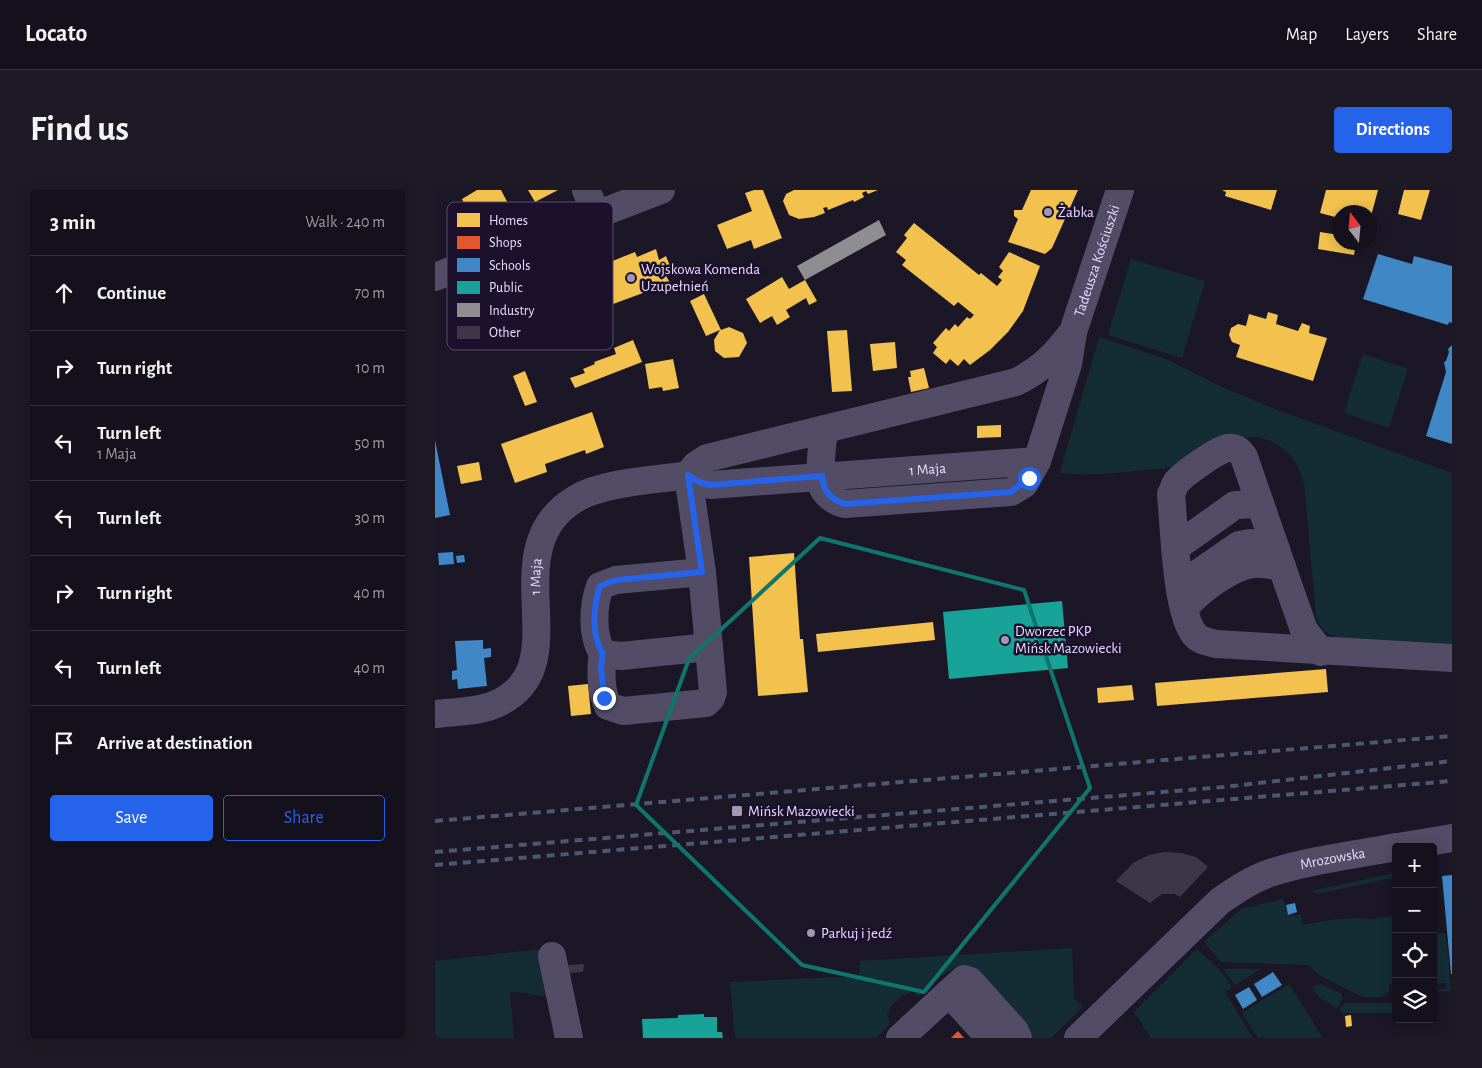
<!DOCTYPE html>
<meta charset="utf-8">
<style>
:root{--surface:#15111c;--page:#1e1a25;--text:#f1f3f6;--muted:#9d9da3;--line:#34313b;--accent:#2563eb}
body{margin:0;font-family:"Alegreya Sans",sans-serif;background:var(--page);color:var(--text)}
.controls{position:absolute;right:15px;bottom:15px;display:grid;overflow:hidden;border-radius:5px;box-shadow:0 2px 12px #0003}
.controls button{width:45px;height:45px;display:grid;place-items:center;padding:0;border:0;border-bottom:1px solid var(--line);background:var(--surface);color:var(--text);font:25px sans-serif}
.compass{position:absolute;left:897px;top:15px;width:45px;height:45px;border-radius:50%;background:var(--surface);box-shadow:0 2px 12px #0003;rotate:344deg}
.stop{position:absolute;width:15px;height:15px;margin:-11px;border:4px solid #2563eb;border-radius:50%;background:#fff}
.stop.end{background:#2563eb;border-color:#fff;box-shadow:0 1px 5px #0008}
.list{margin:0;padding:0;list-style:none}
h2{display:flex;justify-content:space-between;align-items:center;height:65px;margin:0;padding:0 20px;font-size:21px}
h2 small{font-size:16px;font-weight:400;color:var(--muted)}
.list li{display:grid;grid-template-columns:32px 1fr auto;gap:15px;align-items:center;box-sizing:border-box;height:75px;padding:0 20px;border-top:1px solid var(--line)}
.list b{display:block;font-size:19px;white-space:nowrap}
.list p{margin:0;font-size:16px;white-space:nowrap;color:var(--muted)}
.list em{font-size:16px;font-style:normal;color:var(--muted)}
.actions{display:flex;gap:10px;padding:15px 20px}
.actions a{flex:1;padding:11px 0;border:1px solid var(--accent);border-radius:5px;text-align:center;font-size:18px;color:var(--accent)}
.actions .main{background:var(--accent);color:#fff}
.icon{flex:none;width:28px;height:28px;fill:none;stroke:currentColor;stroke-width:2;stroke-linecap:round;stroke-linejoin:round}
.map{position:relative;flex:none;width:1017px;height:848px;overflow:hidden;border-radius:5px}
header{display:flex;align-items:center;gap:30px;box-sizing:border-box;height:70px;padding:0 25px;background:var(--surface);border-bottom:1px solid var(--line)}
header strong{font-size:24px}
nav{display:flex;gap:28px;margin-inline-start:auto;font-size:18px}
.intro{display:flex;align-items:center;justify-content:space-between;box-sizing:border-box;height:120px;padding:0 30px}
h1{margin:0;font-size:35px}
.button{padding:12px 22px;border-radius:5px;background:var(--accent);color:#fff;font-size:18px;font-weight:700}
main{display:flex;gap:30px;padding:0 30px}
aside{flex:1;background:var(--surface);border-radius:5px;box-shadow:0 2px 12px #0003}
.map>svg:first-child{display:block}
.green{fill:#142d34}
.homes{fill:#f2c14e}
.shops{fill:#e4572e}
.schools{fill:#3f88c5}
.public{fill:#17a398}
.industry{fill:#8d8d92}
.building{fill:#3c3647}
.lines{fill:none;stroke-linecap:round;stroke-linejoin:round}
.minor{stroke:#524c67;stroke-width:28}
.rail{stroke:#4c5871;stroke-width:4;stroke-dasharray:8 6;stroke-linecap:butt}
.route{stroke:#2563eb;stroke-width:6}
.marked{fill:none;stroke:#0f766e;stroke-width:4;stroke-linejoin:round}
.poi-dot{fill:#a097b3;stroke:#1b112c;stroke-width:2}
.labels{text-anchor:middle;stroke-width:5;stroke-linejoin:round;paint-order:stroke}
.poi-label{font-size:15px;fill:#e7dcff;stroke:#1b112c;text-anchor:start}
.street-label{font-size:15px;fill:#e7dcff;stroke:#1b112c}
.key{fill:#1b112c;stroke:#584e6b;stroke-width:1}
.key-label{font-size:14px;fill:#e7dcff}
</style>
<header>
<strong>Locato</strong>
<nav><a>Map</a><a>Layers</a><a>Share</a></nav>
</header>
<div class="intro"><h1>Find us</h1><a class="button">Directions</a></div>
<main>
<aside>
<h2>3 min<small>Walk · 240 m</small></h2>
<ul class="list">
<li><svg class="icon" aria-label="ahead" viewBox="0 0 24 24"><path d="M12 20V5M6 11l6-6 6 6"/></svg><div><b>Continue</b></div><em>70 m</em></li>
<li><svg class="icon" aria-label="right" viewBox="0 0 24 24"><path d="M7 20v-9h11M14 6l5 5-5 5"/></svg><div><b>Turn right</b></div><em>10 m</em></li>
<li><svg class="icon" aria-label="left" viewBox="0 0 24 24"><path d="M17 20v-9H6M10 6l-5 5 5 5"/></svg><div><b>Turn left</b><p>1 Maja</p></div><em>50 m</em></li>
<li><svg class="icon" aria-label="left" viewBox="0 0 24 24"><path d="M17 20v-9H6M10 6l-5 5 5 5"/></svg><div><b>Turn left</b></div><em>30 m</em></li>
<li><svg class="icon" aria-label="right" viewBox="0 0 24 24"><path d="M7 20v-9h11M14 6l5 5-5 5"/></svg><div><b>Turn right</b></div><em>40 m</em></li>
<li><svg class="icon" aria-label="left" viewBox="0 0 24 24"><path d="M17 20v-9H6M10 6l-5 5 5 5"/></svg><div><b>Turn left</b></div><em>40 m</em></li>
<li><svg class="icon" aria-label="arrive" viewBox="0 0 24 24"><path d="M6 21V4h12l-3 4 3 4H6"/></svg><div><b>Arrive at destination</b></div></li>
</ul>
<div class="actions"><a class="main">Save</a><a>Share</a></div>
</aside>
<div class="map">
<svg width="1017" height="848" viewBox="0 0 1017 848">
<rect width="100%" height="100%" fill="#1c1726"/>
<!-- green -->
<g class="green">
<polygon points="696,69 770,91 747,168 673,145"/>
<path d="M 664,147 L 731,169 L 787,197 L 845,221 L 1017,283 L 1017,459 L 902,448 L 888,441 L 881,427 L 869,293 C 863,274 856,261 838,252 C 801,235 773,265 739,276 C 730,279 718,279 709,280 C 680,283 654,286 625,283 Z"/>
<polygon points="928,164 973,179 954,238 909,223"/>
<polygon points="961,683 961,687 883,704 875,701"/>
<path d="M 848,709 L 853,726 L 866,724 L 868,735 C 891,731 914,726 934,729 C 944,730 950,725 961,727 L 961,794 L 954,794 L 954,801 L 947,807 L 928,807 L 919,803 L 884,785 L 873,775 L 786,772 L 770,754 L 770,751 L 806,719 Z"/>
<polygon points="1011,743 1016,801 1003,802 1003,800 1012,798 1011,793 1002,794 999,744"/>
<polygon points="637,758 639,808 648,817 616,848 597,848 594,837 536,779 523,776 501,789 483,807 477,801 470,806 468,805 454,818 455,821 452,824 455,834 441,848 300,848 295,792 424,786 425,771"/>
<path d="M 107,759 L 117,807 C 101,806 92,802 75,802 L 79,848 L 0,848 L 0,771 Z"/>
<polygon points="762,759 784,779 797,797 790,802 818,848 716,848 699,822"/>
<polygon points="788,779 824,779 824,780 800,795"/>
<polygon points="854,794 888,848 823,848 807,823"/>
<polygon points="886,794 907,804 907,809 902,819 884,807 877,797"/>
<polygon points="911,813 961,813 961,823 906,823 905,817"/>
</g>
<!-- homes -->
<g class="homes">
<polygon points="42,0 66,0 78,23 41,38 27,9"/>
<polygon points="93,0 123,0 100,12"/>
<polygon points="319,0 328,0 347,48 319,59 316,50 292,59 282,35 317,21 310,3"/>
<polygon points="359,0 443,0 433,4 431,1 427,3 429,7 419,12 418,10 393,20 392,17 388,18 390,23 379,27 364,29 354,25 348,11 351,4"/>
<polygon points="596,0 643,0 617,58 610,64 573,52 583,29 579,26 579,20 587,20"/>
<polygon points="787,0 842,0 836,20 790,6 791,2"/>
<polygon points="891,0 943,0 935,30 934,22 904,22 904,28 885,23"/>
<polygon points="969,0 995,0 986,30 963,24"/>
<polygon points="479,33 544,85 546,83 562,96 567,90 563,87 568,81 564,77 574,62 605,76 588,121 573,142 555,160 535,175 529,169 523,176 515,169 511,174 498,163 502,157 498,153 511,138 514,141 520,134 523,137 532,127 535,129 539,125 523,112 519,116 467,75 471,70 461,62 472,48 469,45"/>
<polygon points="885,42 904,45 904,52 921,52 919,65 883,59"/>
<polygon points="221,59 224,70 231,66 237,81 229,82 235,93 170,117 168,106 160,110 154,96 162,94 157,84 177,77 175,72 200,62 202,67"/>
<polygon points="347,87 354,99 370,90 382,111 374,115 371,108 351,120 355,127 342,135 337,126 325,133 311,109"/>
<polygon points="269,104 286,140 294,137 308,143 312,153 304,167 289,168 280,161 279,150 285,140 271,146 255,111"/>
<polygon points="833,122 843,125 841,134 863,141 867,133 875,136 874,143 892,148 878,191 801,167 805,155 797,152 794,145 796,138 803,134 811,136 814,124 831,129"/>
<polygon points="412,140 417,201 397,202 392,141"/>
<polygon points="198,150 207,172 140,198 135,188 150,183 148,179 160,174 159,172 181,164 179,158"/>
<polygon points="460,152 462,178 438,181 435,154"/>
<polygon points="238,169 244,198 228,201 227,197 214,199 210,174"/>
<polygon points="489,178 494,198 476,202 473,187 476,187 475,181"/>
<polygon points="90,181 102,212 90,216 78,186"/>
<polygon points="157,222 169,257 151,264 150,260 110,274 112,282 80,293 66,254"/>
<polygon points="566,235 566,247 542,248 542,236"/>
<polygon points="44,272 47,290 26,294 22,276"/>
<polygon points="359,363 365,449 368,449 373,502 323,506 314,367"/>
<polygon points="498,432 500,450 383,462 381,444"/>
<polygon points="891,479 893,502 722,516 720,493"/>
<polygon points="153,494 156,524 136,526 133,496"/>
<polygon points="697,495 699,510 663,513 662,498"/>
<polygon points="916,825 917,836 911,837 910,826"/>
</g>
<!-- shops -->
<polygon class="shops" points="523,841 529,848 516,848"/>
<!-- schools -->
<g class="schools">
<polygon points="943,64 977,74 979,66 1017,76 1017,133 1014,132 1013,135 928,109"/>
<polygon points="1017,155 1017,254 991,246 1011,182 1009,172 1011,171 1014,162 1013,159"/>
<polygon points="0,250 15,325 0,328"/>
<polygon points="18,362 19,374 4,375 3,363"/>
<polygon points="29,365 30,372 22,373 21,366"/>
<polygon points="48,450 48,459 56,458 56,467 49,468 52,496 23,499 22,489 17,490 17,481 22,480 20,451"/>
<polygon points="1017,685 1017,784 1016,784 1007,686"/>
<polygon points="860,713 862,722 853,725 851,715"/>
<polygon points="838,782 847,795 827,807 819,794"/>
<polygon points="814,797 822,810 808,819 800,805"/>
</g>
<!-- public -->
<g class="public">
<polygon points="627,411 633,478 514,489 508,422"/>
<polygon points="269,824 269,827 282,827 282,842 287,842 288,848 208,848 207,829 243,828 243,825"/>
</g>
<!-- industry -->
<polygon class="industry" points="444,30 451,45 370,90 362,76"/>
<!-- building -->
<g class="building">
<polygon points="729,662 746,663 761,667 773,677 745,707 739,704 727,704 715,713 681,691 698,673 714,665"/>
<polygon points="149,774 148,782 134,783 133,775"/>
</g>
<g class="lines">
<!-- minor -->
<g class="minor">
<polyline points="151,0 162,25"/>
<polyline points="0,87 226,0"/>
<path id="s1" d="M 390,239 C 387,251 383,287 388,298 C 392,306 401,312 410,314 L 576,302 L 589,294 L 602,271 L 633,174 L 638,142 L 685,0"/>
<path d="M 253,285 L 267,382 L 181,390 L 165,396 C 158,416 156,445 168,464 L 186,466 L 274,457 L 267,382"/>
<path d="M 253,285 L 261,275 L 272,268 L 581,192 C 606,180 620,165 637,143"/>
<polyline points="741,357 800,315 825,314"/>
<path d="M 847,377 L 809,267 C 805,261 801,257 793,258 C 783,259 747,285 741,293 C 739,296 738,301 736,304 C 739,334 741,424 760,445 C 765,451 774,452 781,454 L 1017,468"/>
<polyline points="762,384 804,355 815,353 841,359"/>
<path d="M 749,419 C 762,402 798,375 820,374 C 828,373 838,376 847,377 L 869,440 L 886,462"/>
<path d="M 168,464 C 165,481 166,502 173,516 L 188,521 L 271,513 L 276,508 L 278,502 L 274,457"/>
<path id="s2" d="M 0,524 C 18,522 39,522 56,516 C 151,481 52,360 142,308 C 169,292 222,290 253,285 L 264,292 L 275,295 L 602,271"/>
<polyline points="963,657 1017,648"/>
<polyline points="117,766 134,848"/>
<polyline points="514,803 555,848"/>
<polyline points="465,848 529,789 535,791 580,841 583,848"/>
<path id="s3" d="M 643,848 L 785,711 C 801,700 817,689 835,683 C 875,670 919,665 961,657"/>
</g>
<!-- rail -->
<g class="rail">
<polyline points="0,631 1017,546"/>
<polyline points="0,662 789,597 1017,571"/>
<polyline points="0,675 1017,591"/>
</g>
</g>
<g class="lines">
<!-- route -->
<path class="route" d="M 169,508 L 166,476 L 168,464 C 156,445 158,417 165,396 L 181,390 L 267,382 L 253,285 L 264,292 L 275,295 L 387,286 C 388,301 396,310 410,314 L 576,302 L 594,288"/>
</g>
<!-- marked area -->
<path class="marked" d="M 385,348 L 589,400 L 655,598 L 489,802 L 367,775 L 201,615 L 254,469 Z"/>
<!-- markers -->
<g class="poi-dot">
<circle cx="613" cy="22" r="5"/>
<circle cx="196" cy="88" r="5"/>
<circle cx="570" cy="450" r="5"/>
<rect x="296" y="615" width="12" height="12" rx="2.5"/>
<circle cx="376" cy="743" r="5"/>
</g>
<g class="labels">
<!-- poi labels -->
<g class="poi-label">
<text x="623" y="27">Żabka</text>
<text x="206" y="84">Wojskowa Komenda<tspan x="206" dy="17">Uzupełnień</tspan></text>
<text x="580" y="446">Dworzec PKP<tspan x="580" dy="17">Mińsk Mazowiecki</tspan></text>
<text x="313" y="626">Mińsk Mazowiecki</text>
<text x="386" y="748">Parkuj i jedź</text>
</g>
<!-- street labels -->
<g class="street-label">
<text dy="5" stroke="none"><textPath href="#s1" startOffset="505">Tadeusza Kościuszki</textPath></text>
<text dy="5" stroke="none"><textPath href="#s2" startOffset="656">1 Maja</textPath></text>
<text dy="5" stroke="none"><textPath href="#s2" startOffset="206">1 Maja</textPath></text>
<text dy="5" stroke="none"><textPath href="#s3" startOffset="319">Mrozowska</textPath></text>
</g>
</g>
<!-- legend -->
<rect x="12" y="12" width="166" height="148" rx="8" class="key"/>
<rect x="22" y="23" width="23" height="14" fill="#f2c14e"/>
<rect x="22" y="46" width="23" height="13" fill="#e4572e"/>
<rect x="22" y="68" width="23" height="14" fill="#3f88c5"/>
<rect x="22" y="91" width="23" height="13" fill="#17a398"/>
<rect x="22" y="113" width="23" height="14" fill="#8d8d92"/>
<rect x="22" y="136" width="23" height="13" fill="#3c3647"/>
<g class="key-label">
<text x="54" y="35">Homes</text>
<text x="54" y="57">Shops</text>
<text x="54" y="80">Schools</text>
<text x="54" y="102">Public</text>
<text x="54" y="125">Industry</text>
<text x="54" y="147">Other</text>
</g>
</svg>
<div class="controls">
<button>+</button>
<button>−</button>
<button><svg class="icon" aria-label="locate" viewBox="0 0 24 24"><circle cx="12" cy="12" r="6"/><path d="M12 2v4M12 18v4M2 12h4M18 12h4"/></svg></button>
<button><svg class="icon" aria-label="layers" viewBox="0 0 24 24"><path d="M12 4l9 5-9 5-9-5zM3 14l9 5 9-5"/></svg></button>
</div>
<svg class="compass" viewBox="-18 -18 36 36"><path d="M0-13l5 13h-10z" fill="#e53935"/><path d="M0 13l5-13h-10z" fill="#9d9da3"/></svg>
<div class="stop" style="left:594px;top:288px"></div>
<div class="stop end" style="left:169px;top:508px"></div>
</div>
</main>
